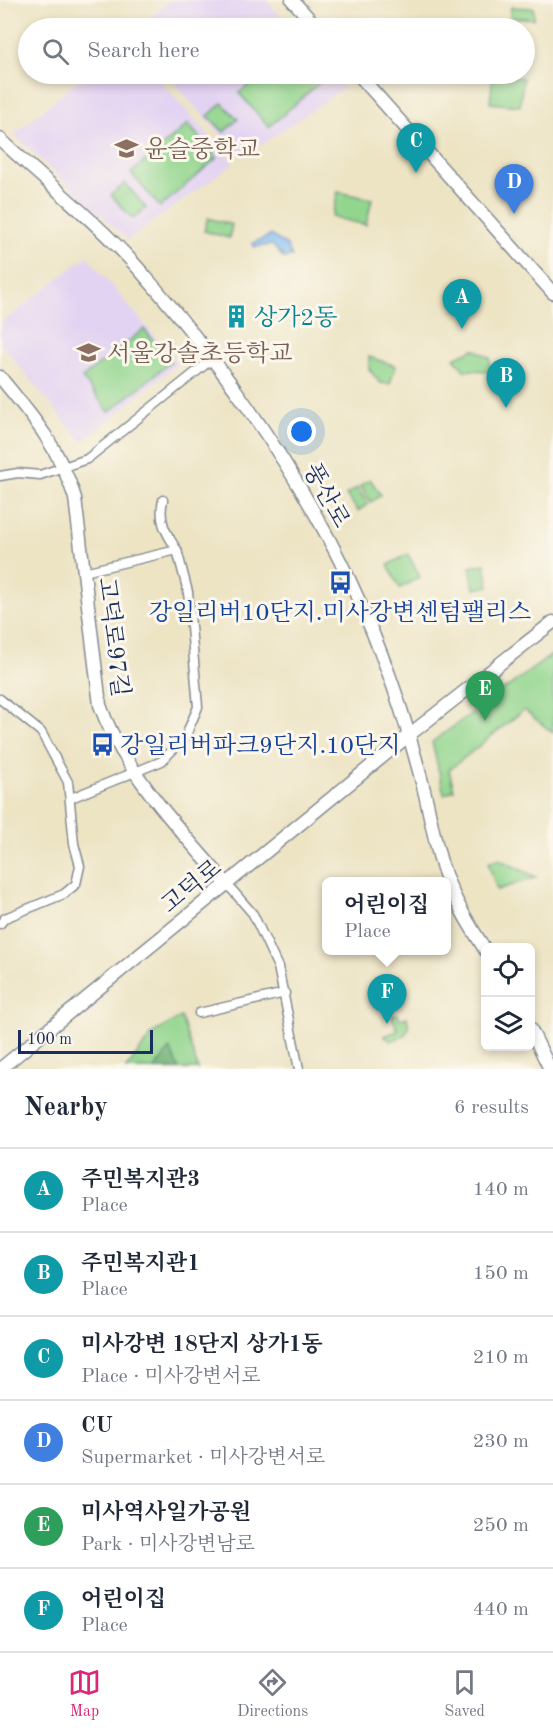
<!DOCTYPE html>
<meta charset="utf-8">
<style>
:root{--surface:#fff;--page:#f2f2f3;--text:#1f2937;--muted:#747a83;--line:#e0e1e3;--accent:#db2777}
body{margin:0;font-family:"Old Standard TT","Noto Serif KR",serif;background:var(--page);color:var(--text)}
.controls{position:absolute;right:18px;bottom:18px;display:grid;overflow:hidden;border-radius:9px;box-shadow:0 3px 9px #0003}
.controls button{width:54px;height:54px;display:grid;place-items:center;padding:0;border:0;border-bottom:2px solid var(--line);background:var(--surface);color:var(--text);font:30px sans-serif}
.scale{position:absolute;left:18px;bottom:15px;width:135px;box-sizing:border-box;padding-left:6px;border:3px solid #1b2f5e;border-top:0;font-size:16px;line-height:21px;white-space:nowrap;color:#1b2f5e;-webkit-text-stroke:4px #fbf7ec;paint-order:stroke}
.you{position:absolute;left:302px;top:432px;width:21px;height:21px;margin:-15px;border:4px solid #fff;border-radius:50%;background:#1a73e8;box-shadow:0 0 0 9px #1a73e833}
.badge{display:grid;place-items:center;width:39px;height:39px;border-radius:50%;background:var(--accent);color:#fff;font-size:20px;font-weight:700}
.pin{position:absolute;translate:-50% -50px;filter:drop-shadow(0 2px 3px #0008)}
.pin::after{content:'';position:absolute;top:32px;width:21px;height:18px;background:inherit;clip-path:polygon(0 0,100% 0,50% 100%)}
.popup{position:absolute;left:322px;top:877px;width:129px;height:78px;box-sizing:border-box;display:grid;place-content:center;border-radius:9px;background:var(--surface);filter:drop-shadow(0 2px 4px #0005);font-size:20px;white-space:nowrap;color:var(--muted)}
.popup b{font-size:22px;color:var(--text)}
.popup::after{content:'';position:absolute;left:50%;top:100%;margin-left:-12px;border:12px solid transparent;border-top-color:var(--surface)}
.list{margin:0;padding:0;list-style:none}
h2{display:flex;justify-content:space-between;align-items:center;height:78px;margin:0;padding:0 24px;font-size:26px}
h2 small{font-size:20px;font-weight:400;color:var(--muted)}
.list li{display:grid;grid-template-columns:39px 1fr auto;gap:18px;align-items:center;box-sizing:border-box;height:84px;padding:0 24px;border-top:2px solid var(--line)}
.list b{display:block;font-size:22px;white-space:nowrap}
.list p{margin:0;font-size:20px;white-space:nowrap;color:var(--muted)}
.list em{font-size:20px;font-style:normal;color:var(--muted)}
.icon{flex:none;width:33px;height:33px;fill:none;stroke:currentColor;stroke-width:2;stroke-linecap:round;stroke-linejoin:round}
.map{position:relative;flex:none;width:553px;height:1069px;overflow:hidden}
.search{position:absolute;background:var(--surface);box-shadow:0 3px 9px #0003;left:18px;right:18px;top:18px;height:66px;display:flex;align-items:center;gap:15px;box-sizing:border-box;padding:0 21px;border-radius:33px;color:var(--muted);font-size:22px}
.sheet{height:582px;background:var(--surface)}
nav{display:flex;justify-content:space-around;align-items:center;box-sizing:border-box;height:84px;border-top:2px solid var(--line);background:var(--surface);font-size:16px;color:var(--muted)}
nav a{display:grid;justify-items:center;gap:3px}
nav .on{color:var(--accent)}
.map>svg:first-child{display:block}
.built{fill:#e3d3f2}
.green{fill:#92d58d;stroke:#568276;stroke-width:1.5}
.forest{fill:#75b678;stroke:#48726b;stroke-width:1.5}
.water{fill:#7eb8ef;stroke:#4c74a6;stroke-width:1.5}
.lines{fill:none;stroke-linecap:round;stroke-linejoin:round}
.street-casing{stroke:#848a91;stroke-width:11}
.secondary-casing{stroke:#848a91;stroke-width:15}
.street{stroke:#fff;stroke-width:8}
.secondary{stroke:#fff;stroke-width:12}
.labels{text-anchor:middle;stroke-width:6;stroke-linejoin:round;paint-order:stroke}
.education-label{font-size:24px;fill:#785e54;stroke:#fbf7ec;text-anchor:start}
.culture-label{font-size:24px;fill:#0d838f;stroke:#fbf7ec;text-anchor:start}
.street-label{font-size:24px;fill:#1b2f5e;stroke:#fbf7ec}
.transit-label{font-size:24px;fill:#164399;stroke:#fbf7ec}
</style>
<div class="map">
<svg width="553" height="1069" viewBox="0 0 553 1069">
<rect width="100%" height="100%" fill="#fbf7ec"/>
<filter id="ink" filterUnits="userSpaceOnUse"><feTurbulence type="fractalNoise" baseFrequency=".0167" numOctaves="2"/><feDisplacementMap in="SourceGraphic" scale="12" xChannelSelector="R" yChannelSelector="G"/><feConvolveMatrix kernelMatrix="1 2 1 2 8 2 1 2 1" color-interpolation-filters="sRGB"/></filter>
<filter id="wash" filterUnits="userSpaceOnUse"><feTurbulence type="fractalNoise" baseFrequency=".008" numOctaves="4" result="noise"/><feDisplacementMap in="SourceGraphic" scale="24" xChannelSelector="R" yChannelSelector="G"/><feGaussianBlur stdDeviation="1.35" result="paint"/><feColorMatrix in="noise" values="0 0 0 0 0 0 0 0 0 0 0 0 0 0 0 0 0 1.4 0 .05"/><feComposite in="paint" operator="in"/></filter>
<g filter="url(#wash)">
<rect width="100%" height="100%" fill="#ede4c4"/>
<!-- built -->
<g class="built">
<polygon points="171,0 266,0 291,28 137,28"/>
<polygon points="85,74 154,74 234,163 128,240 14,135"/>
<polygon points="165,74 331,74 344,88 242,158"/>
<polygon points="87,256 178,364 82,442 0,343 0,324"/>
</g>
<!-- green -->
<g class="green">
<polygon points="511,7 534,8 534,19 510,17"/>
<polygon points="262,74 321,74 325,78 269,127 239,93"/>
<polygon points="493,75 523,78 520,106 490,103"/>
<polygon points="222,103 238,119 224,132 208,116"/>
<polygon points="188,124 217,158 160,207 131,173"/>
<polygon points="125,183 146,208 133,219 111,195"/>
<polygon points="338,192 372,199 366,225 332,217"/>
<polygon points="208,218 232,225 229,238 204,231"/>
<polygon points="144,329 171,362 109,412 82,378"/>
<polygon points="474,349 490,358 490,371 464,370 454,358"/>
<polygon points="369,357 396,366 390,384 380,383 369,369"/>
<polygon points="370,479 381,495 371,502 360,486"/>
<polygon points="357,488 368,504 358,511 346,495"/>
<polygon points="408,554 420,577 400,588 388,565"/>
<polygon points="485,564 489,586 474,589 470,567"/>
<polygon points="553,654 553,733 524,710 449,770 454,790 444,794 432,742"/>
<polygon points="498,859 536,877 537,877 497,890 488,863"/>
<polygon points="398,1014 400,1019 407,1017 409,1028 404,1036 391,1041 384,1036 398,1031 392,1016"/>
<polygon points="181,1017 198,1069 126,1069 153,1033"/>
</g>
<!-- forest -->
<polygon class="forest" points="170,1049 179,1069 154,1069"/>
<!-- water -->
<polygon class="water" points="271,235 287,246 292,257 284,258 272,245 254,247 253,243"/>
</g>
<g filter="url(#ink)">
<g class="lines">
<defs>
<g id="street">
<polyline points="0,476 18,473 40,475 87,459 211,360"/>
<path d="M 163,500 C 158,521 166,533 177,550"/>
<polyline points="0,699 41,732 68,782 74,844 80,866 76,884 64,894 5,918 0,924"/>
<polyline points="71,798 162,761 186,736 189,728 198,707 188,592 177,550 84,572"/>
<polyline points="227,884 253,914 278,967 299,1069"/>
<polyline points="199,1013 285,993"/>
</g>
<g id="secondary">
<polyline points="292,0 318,28"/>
<polyline points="358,74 553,293"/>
<path d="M 0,139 C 46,182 96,221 138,268 C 237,381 326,510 380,651 C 398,696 412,743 424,790 C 431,818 435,847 445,874 C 455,902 470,926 486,951"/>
<path d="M 0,377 C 33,417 59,447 75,498 L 100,705 C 122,769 182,833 227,884"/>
<polyline points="530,1028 550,1069"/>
<polyline points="0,1069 409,735 553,622"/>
</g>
</defs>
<!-- street casing -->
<use href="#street" class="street-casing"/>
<!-- secondary casing -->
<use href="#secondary" class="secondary-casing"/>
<!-- street -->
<use href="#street" class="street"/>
<!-- secondary -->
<use href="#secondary" class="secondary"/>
</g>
</g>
<!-- icons -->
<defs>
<symbol id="school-bare" viewBox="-9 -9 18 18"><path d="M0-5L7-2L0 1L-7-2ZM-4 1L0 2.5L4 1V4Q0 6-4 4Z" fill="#8d6e63" stroke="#fbf7ec" stroke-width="2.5" paint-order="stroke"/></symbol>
<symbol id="building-bare" viewBox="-9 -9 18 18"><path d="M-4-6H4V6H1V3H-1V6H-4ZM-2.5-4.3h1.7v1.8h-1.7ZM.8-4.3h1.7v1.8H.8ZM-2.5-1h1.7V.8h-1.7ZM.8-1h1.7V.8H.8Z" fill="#0f9aa8" stroke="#fbf7ec" stroke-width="2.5" paint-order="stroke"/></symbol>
<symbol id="bus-bare" viewBox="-9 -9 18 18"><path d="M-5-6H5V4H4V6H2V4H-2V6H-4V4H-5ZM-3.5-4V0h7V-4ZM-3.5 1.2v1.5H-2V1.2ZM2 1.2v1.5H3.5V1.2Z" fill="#1a4fb4" stroke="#fbf7ec" stroke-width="2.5" paint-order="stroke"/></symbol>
</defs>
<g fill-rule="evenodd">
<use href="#school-bare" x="110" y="132" width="33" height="33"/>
<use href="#building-bare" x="220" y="300" width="33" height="33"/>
<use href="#school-bare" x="72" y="336" width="33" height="33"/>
<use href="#bus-bare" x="324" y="566" width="33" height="33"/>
<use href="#bus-bare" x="86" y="728" width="33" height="33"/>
</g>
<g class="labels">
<!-- education labels -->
<g class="education-label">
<text x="144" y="157">윤슬중학교</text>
<text x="107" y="361">서울강솔초등학교</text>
</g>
<!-- culture labels -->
<g class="culture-label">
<text x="254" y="325">상가2동</text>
</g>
<!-- street labels -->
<g class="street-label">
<text transform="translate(327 495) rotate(61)" y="8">풍산로</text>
<text transform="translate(114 637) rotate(83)" y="8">고덕로97길</text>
<text transform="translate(191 886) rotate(-39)" y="8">고덕로</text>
</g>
<!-- transit labels -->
<g class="transit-label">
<text x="340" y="620">강일리버10단지.미사강변센텀팰리스</text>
<text x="120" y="753" text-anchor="start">강일리버파크9단지.10단지</text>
</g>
</g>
</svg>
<div class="controls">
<button><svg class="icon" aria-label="locate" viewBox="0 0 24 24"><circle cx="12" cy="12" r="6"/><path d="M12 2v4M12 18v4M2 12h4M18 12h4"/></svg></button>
<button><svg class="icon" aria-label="layers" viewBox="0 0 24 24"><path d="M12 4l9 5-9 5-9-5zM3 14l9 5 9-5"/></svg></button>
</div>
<div class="scale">100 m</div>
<div class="you"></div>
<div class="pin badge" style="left:462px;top:329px;background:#0f9aa8">A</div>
<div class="pin badge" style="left:506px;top:408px;background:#0f9aa8">B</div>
<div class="pin badge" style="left:416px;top:173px;background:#0f9aa8">C</div>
<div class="pin badge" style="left:514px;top:214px;background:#3f7fe0">D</div>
<div class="pin badge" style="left:485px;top:721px;background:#2e9e5b">E</div>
<div class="pin badge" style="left:387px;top:1024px;background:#0f9aa8">F</div>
<div class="popup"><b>어린이집</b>Place</div>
<div class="search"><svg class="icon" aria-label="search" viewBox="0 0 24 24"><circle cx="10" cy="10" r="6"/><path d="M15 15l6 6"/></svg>Search here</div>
</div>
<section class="sheet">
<h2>Nearby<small>6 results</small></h2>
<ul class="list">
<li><span class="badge" style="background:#0f9aa8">A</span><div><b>주민복지관3</b><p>Place</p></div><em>140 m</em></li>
<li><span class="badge" style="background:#0f9aa8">B</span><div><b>주민복지관1</b><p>Place</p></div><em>150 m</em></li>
<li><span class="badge" style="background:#0f9aa8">C</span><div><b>미사강변 18단지 상가1동</b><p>Place · 미사강변서로</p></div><em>210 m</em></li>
<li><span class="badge" style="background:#3f7fe0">D</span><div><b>CU</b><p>Supermarket · 미사강변서로</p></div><em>230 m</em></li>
<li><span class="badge" style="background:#2e9e5b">E</span><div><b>미사역사일가공원</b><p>Park · 미사강변남로</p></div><em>250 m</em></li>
<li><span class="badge" style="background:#0f9aa8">F</span><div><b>어린이집</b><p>Place</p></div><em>440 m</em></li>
</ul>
</section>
<nav>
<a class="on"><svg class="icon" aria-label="map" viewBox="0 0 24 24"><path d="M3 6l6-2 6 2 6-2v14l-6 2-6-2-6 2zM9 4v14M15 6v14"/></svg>Map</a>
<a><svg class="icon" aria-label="directions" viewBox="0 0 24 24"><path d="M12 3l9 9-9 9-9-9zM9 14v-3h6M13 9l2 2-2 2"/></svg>Directions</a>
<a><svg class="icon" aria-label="saved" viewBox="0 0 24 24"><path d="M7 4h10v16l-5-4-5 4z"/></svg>Saved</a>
</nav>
